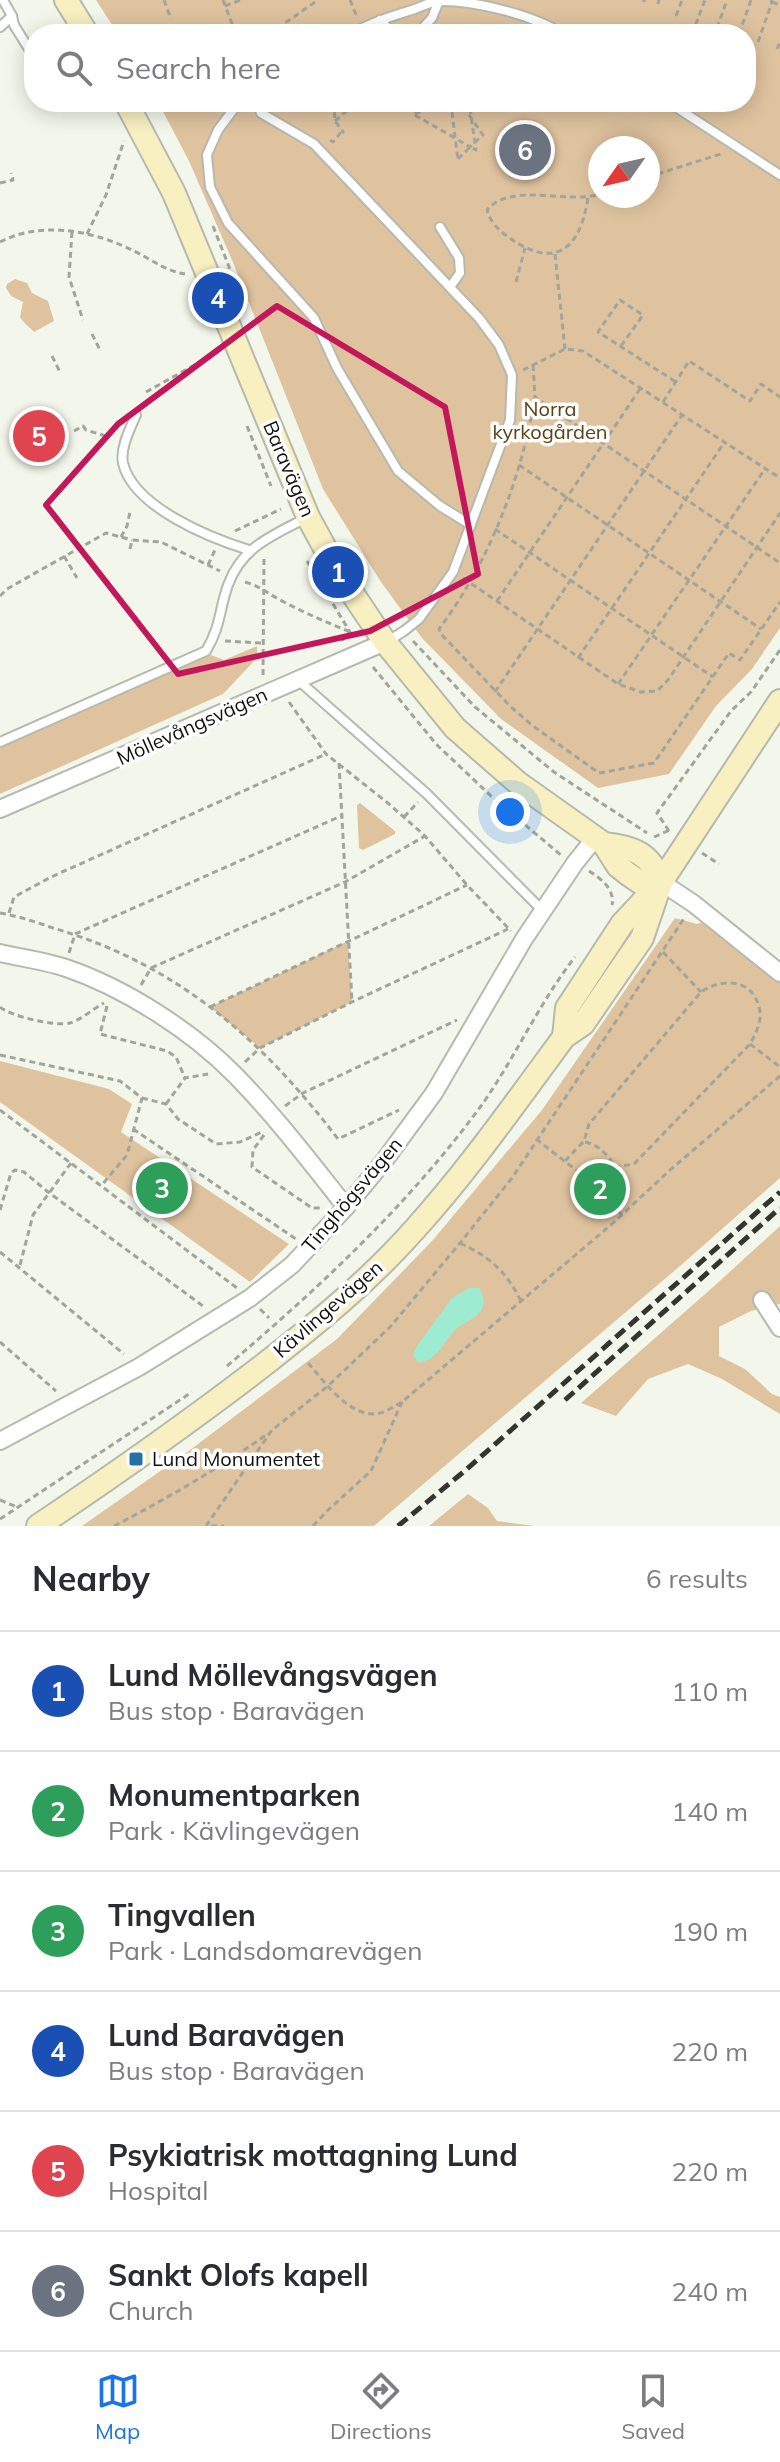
<!DOCTYPE html>
<meta charset="utf-8">
<style>
:root{--surface:#fff;--page:#f7f7f7;--text:#2b2b33;--muted:#7c7c81;--line:#e1e1e2;--accent:#1a73e8}
body{margin:0;font-family:Mulish,sans-serif;background:var(--page);color:var(--text)}
.compass{position:absolute;left:588px;top:136px;width:72px;height:72px;border-radius:50%;background:var(--surface);box-shadow:0 4px 20px #0003;rotate:236deg}
.you{position:absolute;left:510px;top:812px;width:28px;height:28px;margin:-20px;border:6px solid #fff;border-radius:50%;background:#1a73e8;box-shadow:0 0 0 12px #1a73e833}
.badge{display:grid;place-items:center;width:52px;height:52px;border-radius:50%;background:var(--accent);color:#fff;font-size:26px;font-weight:700}
.pin{position:absolute;translate:-50% -50%;border:4px solid #fff;box-shadow:0 2px 8px #0006}
.list{margin:0;padding:0;list-style:none}
h2{display:flex;justify-content:space-between;align-items:center;height:104px;margin:0;padding:0 32px;font-size:34px}
h2 small{font-size:26px;font-weight:400;color:var(--muted)}
.list li{display:grid;grid-template-columns:52px 1fr auto;gap:24px;align-items:center;box-sizing:border-box;height:120px;padding:0 32px;border-top:2px solid var(--line)}
.list b{display:block;font-size:30px;white-space:nowrap}
.list p{margin:0;font-size:26px;white-space:nowrap;color:var(--muted)}
.list em{font-size:26px;font-style:normal;color:var(--muted)}
.icon{flex:none;width:44px;height:44px;fill:none;stroke:currentColor;stroke-width:2;stroke-linecap:round;stroke-linejoin:round}
.map{position:relative;flex:none;width:780px;height:1526px;overflow:hidden}
.search{position:absolute;background:var(--surface);box-shadow:0 4px 20px #0003;left:24px;right:24px;top:24px;height:88px;display:flex;align-items:center;gap:20px;box-sizing:border-box;padding:0 28px;border-radius:32px;color:var(--muted);font-size:30px}
.sheet{height:824px;background:var(--surface)}
nav{display:flex;justify-content:space-around;align-items:center;box-sizing:border-box;height:112px;border-top:2px solid var(--line);background:var(--surface);font-size:22px;color:var(--muted)}
nav a{display:grid;justify-items:center;gap:4px}
nav .on{color:var(--accent)}
.map>svg:first-child{display:block}
.green{fill:#dfc39f;fill-rule:evenodd}
.water{fill:#9decd1}
.lines{fill:none;stroke-linecap:round;stroke-linejoin:round}
.lane-casing{stroke:#b5b9ae;stroke-width:12}
.street-casing{stroke:#b5b9ae;stroke-width:20}
.secondary-casing{stroke:#b5b9ae;stroke-width:26}
.path{stroke:#a2a59b;stroke-width:3;stroke-dasharray:6 4;stroke-linecap:butt}
.lane{stroke:#fff;stroke-width:8}
.street{stroke:#fff;stroke-width:16}
.secondary{stroke:#f8f0c0;stroke-width:22}
.rail{stroke:#343530;stroke-width:5;stroke-dasharray:12 6;stroke-linecap:butt}
.marked{fill:none;stroke:#c2185b;stroke-width:6;stroke-linejoin:round}
.poi-dot{fill:#2671a4;stroke:#fff;stroke-width:3}
.labels{text-anchor:middle;stroke-width:7;stroke-linejoin:round;paint-order:stroke}
.park-label{font-size:20px;fill:#5d4116;stroke:#fff}
.street-label{font-size:20px;fill:#11120e;stroke:#fff}
.poi-label{font-size:20px;fill:#11120e;stroke:#fff;text-anchor:start}
</style>
<div class="map">
<svg width="780" height="1526" viewBox="0 0 780 1526">
<rect width="100%" height="100%" fill="#f3f7eb"/>
<!-- green -->
<g class="green">
<path d="M 96,0 L 780,0 L 780,628 L 752,669 L 716,706 L 669,774 L 598,788 L 501,719 L 422,638 L 381,582 L 323,489 L 232,260 L 189,161 L 158,102 L 746,102 L 746,34 L 118,34 ZM 600,148 L 648,148 L 648,196 L 600,196 Z"/>
<path d="M 15,279 L 27,283 L 32,293 L 48,301 L 54,321 L 34,332 C 30,327 24,324 20,317 L 23,302 L 11,296 L 6,288 L 7,284 Z"/>
<polygon points="257,646 257,658 223,694 0,794 0,746 211,655 224,660"/>
<polygon points="360,803 395,831 395,834 363,850 359,848 357,805"/>
<polygon points="675,918 697,924 702,922 780,982 780,1178 680,1266 374,1526 82,1526 186,1453 337,1339 432,1241 542,1110"/>
<polygon points="348,941 352,1002 260,1048 210,1007"/>
<polygon points="0,1061 109,1089 132,1104 121,1132 289,1244 250,1282 0,1102"/>
<polygon points="780,1226 780,1304 751,1311 719,1327 719,1356 745,1369 772,1394 780,1397 780,1414 722,1379 688,1364 648,1379 616,1416 581,1403 712,1288"/>
<polygon points="468,1494 488,1508 497,1521 535,1526 429,1526"/>
</g>
<!-- water -->
<path class="water" d="M 469,1288 L 479,1288 C 483,1294 486,1304 480,1312 C 474,1320 462,1323 455,1330 C 443,1342 436,1363 417,1362 L 413,1354 L 417,1346 L 452,1298 Z"/>
<g class="lines">
<defs>
<g id="lane">
<polyline points="3,0 12,16 14,25 34,57"/>
<polyline points="380,20 394,34"/>
<polyline points="0,27 12,16"/>
<path d="M 351,34 C 372,22 392,16 415,9 C 422,6 431,2 438,1 C 474,0 533,15 563,34"/>
<polyline points="417,34 432,18 439,1"/>
<polyline points="31,79 34,74"/>
<polyline points="239,102 218,130 207,155 210,187 228,223 314,318 337,368 398,471 440,506 471,525"/>
<polyline points="256,102 261,113 314,144 479,318 499,345 512,375 510,420 453,572 419,619 404,631 388,641"/>
<polyline points="668,102 780,175"/>
<polyline points="440,227 459,258 460,273 450,287"/>
<path d="M 136,415 C 130,429 120,448 123,463 C 133,507 210,538 249,550"/>
<polyline points="298,680 427,794 543,911"/>
<path d="M 0,742 L 206,651 C 221,626 219,610 228,585 C 242,546 274,535 308,517"/>
</g>
<g id="street">
<polyline points="0,809 385,642"/>
<polyline points="661,882 694,904 780,973"/>
<path d="M 0,953 C 22,958 45,961 66,968 C 125,988 192,1031 236,1076 C 276,1117 311,1163 346,1207"/>
<polyline points="762,1300 780,1328"/>
<polyline points="0,1441 139,1367 250,1298 292,1265 346,1207 384,1161 434,1093 524,939 575,863 595,838"/>
</g>
<g id="secondary">
<polyline points="66,0 87,34"/>
<polyline points="126,102 174,193 308,517 338,572 385,642 455,728 518,783 604,844 618,866 628,874 641,883 661,882"/>
<path d="M 604,844 C 633,847 650,853 661,882"/>
<polyline points="564,1037 567,1008 622,924 661,882 780,701"/>
<path d="M 38,1526 C 114,1475 188,1423 261,1367 C 315,1325 369,1281 415,1229 C 469,1169 516,1102 564,1037 L 583,1024 L 642,938 L 661,882"/>
</g>
</defs>
<!-- lane casing -->
<use href="#lane" class="lane-casing"/>
<!-- street casing -->
<use href="#street" class="street-casing"/>
<!-- secondary casing -->
<use href="#secondary" class="secondary-casing"/>
<!-- path -->
<g class="path">
<polyline points="164,0 171,19"/>
<polyline points="223,0 236,34"/>
<polyline points="350,0 357,17"/>
<polyline points="644,2 644,0"/>
<polyline points="772,2 780,5"/>
<polyline points="658,4 659,0"/>
<polyline points="225,6 241,0"/>
<polyline points="676,16 682,0"/>
<polyline points="717,28 727,0"/>
<polyline points="269,34 318,0"/>
<polyline points="692,34 705,0"/>
<polyline points="739,34 751,0"/>
<polyline points="758,42 772,2 771,0"/>
<polyline points="777,49 780,42"/>
<polyline points="334,102 335,121 344,133"/>
<polyline points="449,102 413,114 455,138 458,159"/>
<polyline points="451,102 455,138 470,147 483,135 460,102"/>
<polyline points="335,121 357,102"/>
<polyline points="330,140 333,142 341,132"/>
<polyline points="458,159 470,147 476,150 469,102"/>
<polyline points="648,177 724,153"/>
<polyline points="0,183 13,180 11,173"/>
<path d="M 588,198 C 580,248 557,270 511,239 C 500,232 490,222 487,210 C 511,181 569,205 600,194"/>
<polyline points="213,226 235,282"/>
<polyline points="72,232 69,277 83,320"/>
<polyline points="87,234 106,195 124,141"/>
<path d="M 0,242 C 42,220 94,231 134,251 C 151,259 165,271 185,274"/>
<polyline points="555,254 565,349"/>
<polyline points="516,282 525,248"/>
<polyline points="92,334 100,350"/>
<polyline points="621,346 643,315 620,300 598,332 676,382"/>
<polyline points="52,356 60,372"/>
<polyline points="533,365 535,397 780,563"/>
<polyline points="523,370 565,349 583,351 780,478"/>
<polyline points="146,392 218,352"/>
<path d="M 535,397 C 521,480 489,562 439,629 L 441,634 L 511,707 L 533,726 L 599,773 L 654,763 L 729,653 L 740,660 L 780,602"/>
<polyline points="663,402 689,361 750,401 761,384 780,397"/>
<polyline points="247,426 271,486"/>
<polyline points="74,431 83,426 86,430 106,436"/>
<polyline points="519,465 761,629"/>
<polyline points="495,529 713,677"/>
<polyline points="235,531 281,509"/>
<polyline points="121,537 127,526 130,512"/>
<polyline points="130,549 132,540 161,542 220,571"/>
<polyline points="64,556 77,578"/>
<polyline points="307,561 353,637"/>
<polyline points="208,565 215,550"/>
<polyline points="463,578 618,684 641,692 657,691 668,680 780,513"/>
<path d="M 245,582 C 260,586 270,595 284,602 C 305,613 326,622 348,631 L 341,642"/>
<polyline points="0,596 7,589 106,533 132,540"/>
<polyline points="497,601 640,389"/>
<polyline points="225,641 261,643"/>
<polyline points="413,641 475,707 554,772 647,833"/>
<polyline points="578,658 724,443"/>
<polyline points="373,667 436,744 491,796 562,856"/>
<polyline points="263,675 264,559"/>
<polyline points="618,684 765,469"/>
<polyline points="495,692 682,415"/>
<polyline points="289,702 326,754 389,804 425,836 467,885 511,931"/>
<polyline points="339,763 352,1002"/>
<polyline points="404,817 418,802"/>
<polyline points="669,831 657,813 731,711 751,692 780,650"/>
<polyline points="654,837 672,829"/>
<polyline points="702,853 719,864"/>
<path d="M 589,871 C 602,879 615,890 612,905"/>
<path d="M 0,913 C 18,916 36,922 53,928 C 176,964 261,1038 338,1139 L 399,1110"/>
<polyline points="9,913 14,897 51,877 326,754"/>
<polyline points="663,952 701,992"/>
<polyline points="69,953 75,934 341,816"/>
<polyline points="141,985 151,968 345,882 425,836"/>
<polyline points="107,1006 100,1034 167,1051 176,1057 185,1078"/>
<path d="M 0,1007 C 10,1016 56,1027 70,1023 C 81,1020 94,1008 104,1003"/>
<polyline points="210,1007 467,885"/>
<polyline points="750,1044 780,1067"/>
<polyline points="0,1055 120,1081 142,1098 127,1155 101,1186"/>
<polyline points="245,1062 260,1048 352,1002 508,929"/>
<polyline points="142,1098 166,1104 178,1119 216,1144 240,1142 264,1131"/>
<polyline points="166,1104 185,1078 208,1074"/>
<polyline points="285,1106 303,1093 457,1020"/>
<polyline points="0,1110 237,1288"/>
<polyline points="133,1129 296,1239"/>
<polyline points="264,1135 253,1150 252,1167 312,1208 320,1208"/>
<polyline points="536,1139 598,1187 622,1215"/>
<path d="M 585,1142 C 599,1145 608,1155 615,1167"/>
<path d="M 565,1161 L 584,1141 L 589,1124 L 701,992 C 721,978 752,978 759,1007 C 763,1020 756,1033 750,1044 L 634,1164 L 615,1167 L 598,1187"/>
<polyline points="0,1210 11,1173 15,1170 24,1172 48,1192 203,1306"/>
<path d="M 460,1243 C 491,1258 505,1270 521,1301"/>
<polyline points="0,1252 124,1354"/>
<polyline points="20,1265 33,1215 71,1163"/>
<polyline points="260,1309 269,1318"/>
<polyline points="0,1342 56,1391"/>
<path d="M 308,1363 C 324,1381 346,1413 373,1414 C 384,1414 393,1407 402,1402 L 612,1224 L 670,1170 L 780,1076"/>
<path d="M 227,1366 C 319,1288 409,1204 481,1106 C 515,1058 539,1003 575,957"/>
<polyline points="0,1500 17,1507"/>
<polyline points="0,1519 192,1392"/>
<path d="M 114,1526 C 168,1498 219,1468 269,1433"/>
<polyline points="206,1526 272,1430 328,1386 391,1326 460,1243 512,1178 685,917"/>
<polyline points="211,1526 224,1526"/>
<polyline points="313,1526 328,1510 371,1471 402,1402"/>
</g>
<!-- lane -->
<use href="#lane" class="lane"/>
<!-- street -->
<use href="#street" class="street"/>
<!-- secondary -->
<use href="#secondary" class="secondary"/>
<!-- rail -->
<g class="rail">
<polyline points="565,1400 780,1208"/>
<polyline points="398,1526 467,1469 780,1192"/>
</g>
</g>
<!-- marked area -->
<path class="marked" d="M 277,306 L 445,407 L 478,574 L 370,631 L 178,674 L 46,505 L 118,424 Z"/>
<!-- markers -->
<rect class="poi-dot" x="128" y="1451" width="16" height="16" rx="4"/>
<g class="labels">
<!-- park labels -->
<g class="park-label">
<text x="550" y="416">Norra<tspan x="550" dy="23">kyrkogården</tspan></text>
</g>
<!-- street labels -->
<g class="street-label">
<text transform="translate(289 469) rotate(67)" y="7">Baravägen</text>
<text transform="translate(192 726) rotate(-24)" y="7">Möllevångsvägen</text>
<text transform="translate(352 1195) rotate(-50)" y="7">Tinghögsvägen</text>
<text transform="translate(328 1309) rotate(-41)" y="7">Kävlingevägen</text>
</g>
<!-- poi labels -->
<g class="poi-label">
<text x="152" y="1466">Lund Monumentet</text>
</g>
</g>
</svg>
<svg class="compass" viewBox="-18 -18 36 36"><path d="M0-13l5 13h-10z" fill="#e53935"/><path d="M0 13l5-13h-10z" fill="#7c7c81"/></svg>
<div class="you"></div>
<div class="pin badge" style="left:338px;top:572px;background:#1a4fb4">1</div>
<div class="pin badge" style="left:600px;top:1189px;background:#2e9e5b">2</div>
<div class="pin badge" style="left:162px;top:1188px;background:#2e9e5b">3</div>
<div class="pin badge" style="left:218px;top:298px;background:#1a4fb4">4</div>
<div class="pin badge" style="left:39px;top:436px;background:#e0444e">5</div>
<div class="pin badge" style="left:525px;top:150px;background:#6b7280">6</div>
<div class="search"><svg class="icon" aria-label="search" viewBox="0 0 24 24"><circle cx="10" cy="10" r="6"/><path d="M15 15l6 6"/></svg>Search here</div>
</div>
<section class="sheet">
<h2>Nearby<small>6 results</small></h2>
<ul class="list">
<li><span class="badge" style="background:#1a4fb4">1</span><div><b>Lund Möllevångsvägen</b><p>Bus stop · Baravägen</p></div><em>110 m</em></li>
<li><span class="badge" style="background:#2e9e5b">2</span><div><b>Monumentparken</b><p>Park · Kävlingevägen</p></div><em>140 m</em></li>
<li><span class="badge" style="background:#2e9e5b">3</span><div><b>Tingvallen</b><p>Park · Landsdomarevägen</p></div><em>190 m</em></li>
<li><span class="badge" style="background:#1a4fb4">4</span><div><b>Lund Baravägen</b><p>Bus stop · Baravägen</p></div><em>220 m</em></li>
<li><span class="badge" style="background:#e0444e">5</span><div><b>Psykiatrisk mottagning Lund</b><p>Hospital</p></div><em>220 m</em></li>
<li><span class="badge" style="background:#6b7280">6</span><div><b>Sankt Olofs kapell</b><p>Church</p></div><em>240 m</em></li>
</ul>
</section>
<nav>
<a class="on"><svg class="icon" aria-label="map" viewBox="0 0 24 24"><path d="M3 6l6-2 6 2 6-2v14l-6 2-6-2-6 2zM9 4v14M15 6v14"/></svg>Map</a>
<a><svg class="icon" aria-label="directions" viewBox="0 0 24 24"><path d="M12 3l9 9-9 9-9-9zM9 14v-3h6M13 9l2 2-2 2"/></svg>Directions</a>
<a><svg class="icon" aria-label="saved" viewBox="0 0 24 24"><path d="M7 4h10v16l-5-4-5 4z"/></svg>Saved</a>
</nav>
